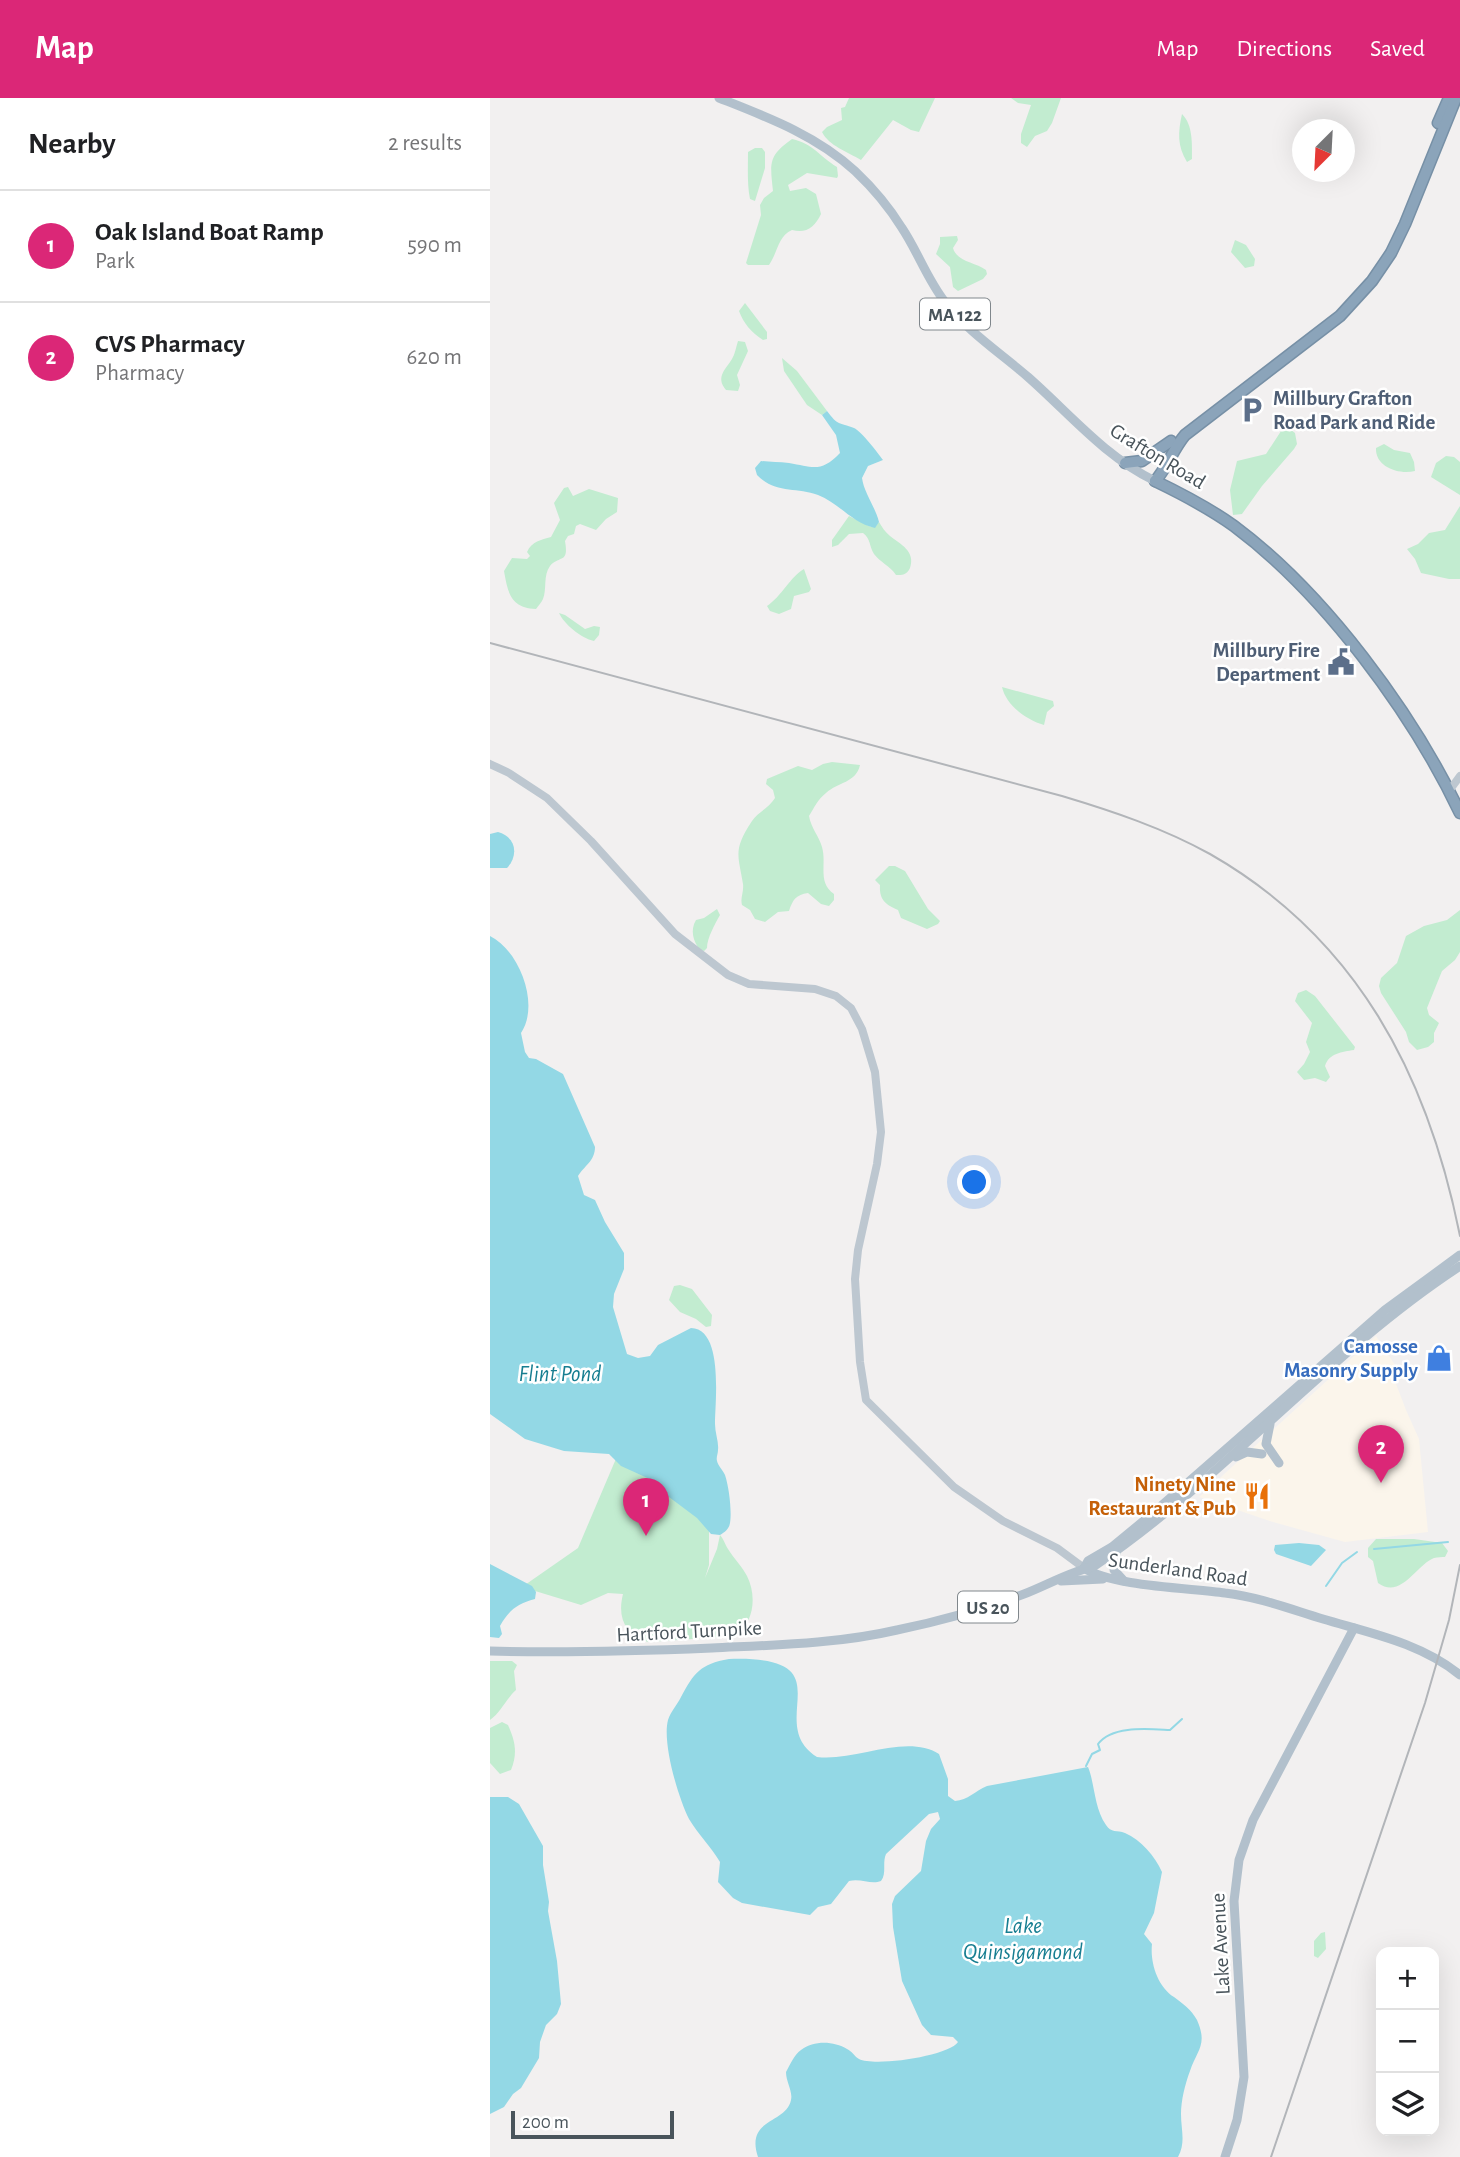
<!DOCTYPE html>
<meta charset="utf-8">
<style>
:root{--surface:#fff;--page:#f6f6f6;--text:#202124;--muted:#757577;--line:#e0e0e0;--accent:#db2777}
body{margin:0;font-family:"Alegreya Sans",sans-serif;background:var(--page);color:var(--text)}
.controls{position:absolute;right:21px;bottom:21px;display:grid;overflow:hidden;border-radius:14px;box-shadow:0 7px 28px #0002}
.controls button{width:63px;height:63px;display:grid;place-items:center;padding:0;border:0;border-bottom:2px solid var(--line);background:var(--surface);color:var(--text);font:35px sans-serif}
.compass{position:absolute;left:802px;top:21px;width:63px;height:63px;border-radius:50%;background:var(--surface);box-shadow:0 7px 28px #0002;rotate:204deg}
.scale{position:absolute;left:21px;bottom:18px;width:163px;box-sizing:border-box;padding-left:7px;border:4px solid #49545b;border-top:0;font-size:19px;line-height:24px;white-space:nowrap;color:#49545b;-webkit-text-stroke:5px #fff;paint-order:stroke}
.you{position:absolute;left:485px;top:1085px;width:24px;height:24px;margin:-18px;border:5px solid #fff;border-radius:50%;background:#1a73e8;box-shadow:0 0 0 10px #1a73e833}
.badge{display:grid;place-items:center;width:46px;height:46px;border-radius:50%;background:var(--accent);color:#fff;font-size:23px;font-weight:700}
.pin{position:absolute;translate:-50% -58px;filter:drop-shadow(0 2px 4px #0008)}
.pin::after{content:'';position:absolute;top:37px;width:24px;height:21px;background:inherit;clip-path:polygon(0 0,100% 0,50% 100%)}
.list{margin:0;padding:0;list-style:none}
h2{display:flex;justify-content:space-between;align-items:center;height:91px;margin:0;padding:0 28px;font-size:30px}
h2 small{font-size:23px;font-weight:400;color:var(--muted)}
.list li{display:grid;grid-template-columns:46px 1fr auto;gap:21px;align-items:center;box-sizing:border-box;height:112px;padding:0 28px;border-top:2px solid var(--line)}
.list b{display:block;font-size:26px;white-space:nowrap}
.list p{margin:0;font-size:23px;white-space:nowrap;color:var(--muted)}
.list em{font-size:23px;font-style:normal;color:var(--muted)}
.icon{flex:none;width:38px;height:38px;fill:none;stroke:currentColor;stroke-width:2;stroke-linecap:round;stroke-linejoin:round}
.map{position:relative;flex:none;width:970px;height:2059px;overflow:hidden}
header{display:flex;align-items:center;gap:42px;box-sizing:border-box;height:98px;padding:0 35px;background:var(--accent);color:#fff}
header strong{font-size:33px}
nav{display:flex;gap:38px;margin-inline-start:auto;font-size:24px}
main{display:flex}
aside{flex:1;background:var(--surface)}
.map>svg:first-child{display:block}
.commercial{fill:#fbf5eb}
.green{fill:#c2ecd0}
.water{fill:#93d8e5}
.lines{fill:none;stroke-linecap:round;stroke-linejoin:round}
.stream{stroke:#93d8e5;stroke-width:2}
.highway-casing{stroke:#7790a6;stroke-width:13}
.secondary{stroke:#bdc7d0;stroke-width:8}
.primary{stroke:#b2c0cc;stroke-width:9}
.highway{stroke:#8ba4ba;stroke-width:10}
.rail{stroke:#b2b5b9;stroke-width:2}
.labels{text-anchor:middle;stroke-width:5;stroke-linejoin:round;paint-order:stroke}
.shield{fill:#fff;stroke:#80878c;stroke-width:2}
.shield-label{font-size:19px;font-weight:bold;fill:#49545b}
.service-label{font-size:21px;font-weight:bold;fill:#4e5e75;stroke:#fff;text-anchor:start}
.street-label{font-size:21px;fill:#49545b;stroke:#fff}
.shop-label{font-size:21px;font-weight:bold;fill:#366cbe;stroke:#fff;text-anchor:end}
.food-label{font-size:21px;font-weight:bold;fill:#c56008;stroke:#fff;text-anchor:end}
.water-label{font-size:23px;font-style:italic;fill:#177e91;stroke:#fff}
</style>
<header>
<strong>Map</strong>
<nav><a>Map</a><a>Directions</a><a>Saved</a></nav>
</header>
<main>
<aside>
<h2>Nearby<small>2 results</small></h2>
<ul class="list">
<li><span class="badge">1</span><div><b>Oak Island Boat Ramp</b><p>Park</p></div><em>590 m</em></li>
<li><span class="badge">2</span><div><b>CVS Pharmacy</b><p>Pharmacy</p></div><em>620 m</em></li>
</ul>
</aside>
<div class="map">
<svg width="970" height="2059" viewBox="0 0 970 2059">
<rect width="100%" height="100%" fill="#f2f0f0"/>
<!-- commercial -->
<polygon class="commercial" points="886,1238 905,1267 900,1270 916,1312 929,1341 938,1434 855,1444 783,1424 709,1399"/>
<!-- green -->
<g class="green">
<path d="M 359,0 L 445,0 L 429,34 L 421,32 L 403,22 L 371,62 C 358,54 339,48 332,34 L 337,29 L 352,22 L 351,10 L 355,9 Z"/>
<polygon points="521,0 571,0 562,25 557,33 545,38 537,49 531,45 531,36 541,7 528,5"/>
<path d="M 692,16 C 703,27 702,45 702,61 L 697,64 C 687,48 688,34 692,16 Z"/>
<path d="M 302,41 C 324,46 329,58 347,69 L 348,78 L 347,80 L 317,75 L 298,87 L 300,93 L 316,90 L 326,96 L 331,116 C 325,129 316,136 302,132 C 288,138 288,154 279,167 L 258,167 L 256,165 L 271,117 L 270,107 L 274,100 L 283,93 C 280,65 278,58 302,41 Z"/>
<path d="M 265,50 L 272,50 L 275,54 L 275,70 L 265,103 L 260,101 C 257,86 258,70 258,54 Z"/>
<path d="M 467,138 L 468,142 L 463,150 C 467,164 485,164 496,172 L 497,176 L 493,181 L 468,193 L 463,189 L 460,169 L 446,156 L 450,146 L 450,139 Z"/>
<polygon points="745,142 756,147 765,161 764,168 755,170 741,154"/>
<path d="M 255,205 L 277,234 L 277,241 L 273,242 C 261,234 254,226 249,213 Z"/>
<path d="M 248,243 L 255,244 L 258,253 L 247,277 L 250,287 L 248,293 L 236,292 C 225,279 236,271 242,261 C 245,256 246,249 248,243 Z"/>
<polygon points="292,260 307,273 337,313 332,317 317,307 294,273"/>
<polygon points="797,329 805,335 807,346 804,351 772,388 752,416 743,417 740,392 747,363 776,356 793,330"/>
<path d="M 894,346 L 904,352 L 920,355 L 924,364 L 925,373 C 909,377 885,369 886,350 Z"/>
<polygon points="956,358 964,359 970,364 970,397 941,379 946,365"/>
<path d="M 78,389 L 83,398 L 99,391 L 128,400 L 127,414 L 116,421 L 106,432 L 90,426 L 86,428 L 84,436 L 78,438 L 75,443 C 79,466 70,457 60,468 C 53,477 57,492 53,501 C 51,505 49,507 46,511 C 21,510 18,496 14,473 L 22,460 L 37,461 L 40,458 L 37,454 C 42,443 51,442 61,439 L 70,422 L 64,405 L 74,390 Z"/>
<polygon points="970,408 970,481 959,481 931,475 925,461 917,451 928,446 939,435 955,432"/>
<path d="M 359,418 L 381,429 L 385,429 L 389,424 C 392,429 395,434 400,438 C 410,446 426,453 420,470 C 417,477 412,477 406,477 C 400,468 390,464 384,456 C 379,448 381,441 373,435 L 359,436 L 348,447 L 342,449 L 342,442 Z"/>
<path d="M 314,471 L 321,491 L 319,494 L 304,498 L 301,511 L 289,516 L 280,513 L 277,508 C 291,499 301,478 314,471 Z"/>
<path d="M 69,515 L 75,517 L 95,531 L 104,528 L 110,529 L 109,537 L 104,543 C 91,540 74,526 69,515 Z"/>
<path d="M 512,589 L 563,603 L 564,608 L 557,614 L 554,627 C 536,622 516,607 512,589 Z"/>
<path d="M 342,664 L 370,667 C 366,685 348,684 336,695 C 328,701 324,710 319,718 C 321,730 329,738 332,749 C 337,766 327,784 344,796 L 344,802 L 339,808 L 331,806 L 318,795 C 306,797 303,801 299,813 L 288,814 L 275,824 L 265,821 L 260,812 L 252,807 C 250,800 254,794 253,786 C 248,756 243,752 262,723 C 268,714 279,710 285,700 L 283,692 L 276,686 L 277,681 L 308,668 L 322,672 L 333,666 Z"/>
<path d="M 399,768 L 405,768 L 415,773 L 438,811 L 450,823 L 448,826 L 437,831 L 411,820 L 408,812 C 396,807 389,802 390,787 L 385,782 Z"/>
<path d="M 227,811 L 230,817 C 225,826 217,840 217,850 L 214,853 L 210,852 C 203,843 200,832 206,822 L 214,820 Z"/>
<polygon points="970,812 970,854 965,862 952,873 937,910 939,917 949,925 944,935 944,944 938,949 927,952 919,944 916,934 891,895 889,888 891,880 907,865 916,838 934,828 957,822"/>
<path d="M 816,892 L 825,898 L 865,949 L 864,952 C 852,954 839,955 835,968 L 840,979 L 836,984 L 825,980 L 814,982 L 807,974 L 814,966 L 820,954 L 816,944 L 822,925 L 805,903 L 808,895 Z"/>
<polygon points="190,1187 202,1191 222,1217 221,1228 216,1229 206,1221 190,1214 179,1202 184,1188"/>
<path d="M 128,1356 L 160,1376 L 219,1426 L 219,1467 L 215,1480 L 227,1451 L 230,1437 C 234,1442 235,1446 238,1451 C 244,1461 252,1468 257,1478 C 267,1498 264,1524 246,1538 L 158,1544 C 135,1536 127,1520 133,1496 L 118,1495 L 91,1507 L 32,1489 L 88,1450 Z"/>
<path d="M 886,1441 L 924,1441 L 952,1445 L 958,1453 L 955,1459 C 952,1459 948,1459 944,1460 C 927,1466 911,1502 888,1485 L 883,1463 L 878,1459 L 878,1450 Z"/>
<path d="M 0,1563 L 22,1563 L 27,1567 L 24,1573 L 26,1592 C 16,1601 11,1614 0,1622 Z"/>
<path d="M 12,1624 L 18,1627 C 25,1643 28,1655 21,1672 L 10,1676 L 0,1665 L 0,1630 Z"/>
<polygon points="835,1834 836,1851 828,1860 824,1858 824,1843 831,1835"/>
</g>
<!-- water -->
<g class="water">
<path d="M 337,313 C 348,328 349,324 364,330 C 371,333 388,355 393,362 L 378,368 L 372,380 C 374,395 385,408 389,424 L 385,430 C 362,425 349,405 328,397 C 306,389 285,396 267,377 L 265,370 L 271,363 C 280,364 289,364 299,365 C 323,369 331,375 350,355 L 346,337 L 332,317 Z"/>
<path d="M 8,734 C 26,739 29,757 17,770 L 0,770 L 0,736 Z"/>
<path d="M 0,838 C 30,853 50,907 31,935 L 35,954 L 39,960 L 46,961 L 73,976 L 105,1049 C 105,1063 94,1068 88,1078 L 94,1097 L 105,1102 L 115,1124 L 134,1155 L 134,1171 L 124,1196 L 123,1209 L 137,1256 L 148,1260 L 160,1258 L 168,1247 L 201,1230 C 234,1231 225,1304 225,1326 C 225,1335 229,1344 228,1352 C 228,1356 226,1359 227,1363 C 228,1368 233,1372 235,1377 C 239,1389 242,1413 240,1425 C 239,1431 235,1434 230,1437 L 221,1436 L 207,1420 L 175,1396 L 164,1383 L 131,1368 L 119,1356 L 74,1353 L 35,1341 L 0,1316 Z"/>
<polygon points="809,1445 829,1447 836,1452 821,1468 786,1456 784,1452 785,1447"/>
<path d="M 0,1466 L 42,1488 L 46,1494 L 45,1501 C 27,1506 19,1512 10,1528 L 12,1536 L 9,1540 L 0,1539 Z"/>
<path d="M 239,1561 C 360,1557 272,1624 327,1659 C 364,1664 416,1635 449,1656 L 458,1681 L 458,1698 L 465,1703 C 478,1702 485,1693 497,1688 L 598,1669 C 605,1686 604,1710 616,1727 C 621,1735 627,1732 635,1735 C 651,1742 665,1758 672,1774 L 664,1815 L 654,1836 L 662,1846 C 660,1864 667,1888 684,1899 C 693,1906 701,1911 707,1922 C 718,1947 707,1952 700,1973 C 695,1986 691,2003 691,2016 C 691,2032 696,2044 688,2059 L 268,2059 C 255,2020 296,2026 301,2002 C 303,1993 296,1984 296,1974 C 300,1967 304,1957 311,1952 C 324,1942 344,1943 357,1951 C 362,1953 365,1959 369,1961 C 385,1969 459,1958 468,1944 L 463,1939 L 441,1937 L 432,1927 L 412,1883 L 403,1829 L 402,1806 L 405,1798 L 431,1773 L 436,1743 L 441,1731 L 450,1721 L 448,1714 L 439,1716 L 396,1756 C 392,1765 397,1775 391,1783 C 381,1787 371,1780 359,1783 L 341,1806 L 328,1809 L 320,1817 L 252,1805 L 243,1800 L 228,1784 L 230,1764 C 221,1749 208,1736 199,1721 C 188,1699 172,1645 178,1622 C 181,1613 187,1607 191,1599 C 204,1575 210,1566 239,1561 Z"/>
<polygon points="0,1699 18,1699 29,1706 53,1748 53,1767 59,1804 58,1813 67,1863 71,1906 67,1916 56,1927 50,1944 49,1960 31,1990 23,1996 14,2009 0,2016"/>
</g>
<g class="lines">
<!-- stream -->
<g class="stream">
<polyline points="884,1451 958,1444"/>
<polyline points="836,1488 852,1465 867,1454"/>
<path d="M 596,1668 L 602,1656 L 610,1652 L 608,1646 C 622,1627 659,1631 680,1632 L 692,1621"/>
</g>
<defs>
<g id="highway">
<polyline points="948,25 959,0"/>
<polyline points="635,365 652,363 681,343"/>
<path d="M 665,383 C 676,372 683,351 695,337 L 850,218 L 882,183 L 901,155 L 915,126 L 966,0"/>
<path d="M 665,383 C 692,396 719,410 744,428 C 834,495 922,614 970,715"/>
</g>
</defs>
<!-- highway casing -->
<use href="#highway" class="highway-casing"/>
<!-- secondary -->
<g class="secondary">
<polyline points="0,666 19,675 57,700 101,743 185,836 238,877 259,886 325,891 346,898 361,910 372,931 385,974 391,1034 387,1066 368,1152 365,1181 370,1264 376,1302 464,1389 513,1423 567,1450 594,1470"/>
<polyline points="959,693 970,678"/>
</g>
<!-- primary -->
<g class="primary">
<path d="M 229,0 C 277,19 326,37 365,73 C 383,90 399,109 412,130 C 428,154 437,181 455,204 C 478,234 509,254 538,279 C 580,316 614,358 665,383"/>
<polyline points="780,1326 776,1346 789,1365"/>
<polyline points="746,1359 757,1354 772,1356"/>
<polyline points="626,1454 624,1472 634,1483"/>
<polyline points="594,1470 598,1463 622,1449 662,1416 895,1212 970,1157"/>
<path d="M 594,1470 C 620,1488 700,1490 735,1495 C 769,1499 800,1511 833,1521 C 880,1535 931,1545 970,1577"/>
<polyline points="571,1483 613,1481"/>
<path d="M 0,1553 C 74,1555 148,1553 222,1550 C 284,1547 347,1546 407,1532 C 450,1523 493,1511 534,1496 C 553,1489 586,1471 603,1469 C 735,1380 837,1255 970,1168"/>
<polyline points="735,2059 747,2022 754,1979 744,1803 749,1762 763,1722 864,1530"/>
</g>
<!-- highway -->
<use href="#highway" class="highway"/>
<!-- rail -->
<g class="rail">
<path d="M 0,545 L 572,698 C 622,713 673,730 720,756 C 867,840 938,977 970,1138"/>
<polyline points="781,2059 935,1605 959,1522 970,1467"/>
</g>
</g>
<!-- icons -->
<defs>
<symbol id="parking-bare" viewBox="-9 -9 18 18"><path d="M-3.5-5.5H1a3.5 3.5 0 0 1 0 7H-1V5.5H-3.5ZM-1-3.4V-.6H.8a1.4 1.4 0 0 0 0-2.8Z" fill="#5c6f8a" stroke="#fff" stroke-width="2.5" paint-order="stroke"/></symbol>
<symbol id="civic-bare" viewBox="-9 -9 18 18"><path d="M-.6-6.5H3V-4.5H.6V-3L4-1V1h2V6H-6V1h2V-1L-.6-3ZM-1.2 2.5V6h2.4V2.5Z" fill="#5c6f8a" stroke="#fff" stroke-width="2.5" paint-order="stroke"/></symbol>
<symbol id="shop-bare" viewBox="-9 -9 18 18"><path d="M-5-2.5h2.3a2.7 3.5 0 0 1 5.4 0H5L5.5 6h-11ZM-1.5-2.5h3a1.5 2.3 0 0 0-3 0Z" fill="#3f7fe0" stroke="#fff" stroke-width="2.5" paint-order="stroke"/></symbol>
<symbol id="restaurant-bare" viewBox="-9 -9 18 18"><path d="M-5-6h1v4h1v-4h1v4h1v-4h1v5L-1.5 .5V6h-2V.5L-5-1ZM5-6V6H3V1.5H1.5Q1.5-4 5-6Z" fill="#e8710a" stroke="#fff" stroke-width="2.5" paint-order="stroke"/></symbol>
</defs>
<g fill-rule="evenodd">
<use href="#parking-bare" x="743" y="293" width="38" height="38"/>
<use href="#civic-bare" x="832" y="545" width="38" height="38"/>
<use href="#shop-bare" x="930" y="1241" width="38" height="38"/>
<use href="#restaurant-bare" x="748" y="1379" width="38" height="38"/>
</g>
<g class="labels">
<!-- shield labels -->
<g class="shield">
<rect x="430" y="200.5" width="70" height="31" rx="5"/>
<rect x="468" y="1493.5" width="60" height="31" rx="5"/>
</g>
<g class="shield-label">
<text x="465" y="223">MA 122</text>
<text x="498" y="1516">US 20</text>
</g>
<!-- service labels -->
<g class="service-label">
<text x="783" y="307">Millbury Grafton<tspan x="783" dy="24">Road Park and Ride</tspan></text>
<text x="830" y="559" text-anchor="end">Millbury Fire<tspan x="830" dy="24">Department</tspan></text>
</g>
<!-- street labels -->
<g class="street-label">
<text transform="translate(668 358) rotate(31)" y="7">Grafton Road</text>
<text transform="translate(688 1471) rotate(8)" y="7">Sunderland Road</text>
<text transform="translate(199 1533) rotate(-3)" y="7">Hartford Turnpike</text>
<text transform="translate(730 1846) rotate(-93)" y="7">Lake Avenue</text>
</g>
<!-- shop labels -->
<g class="shop-label">
<text x="928" y="1255">Camosse<tspan x="928" dy="24">Masonry Supply</tspan></text>
</g>
<!-- food labels -->
<g class="food-label">
<text x="746" y="1393">Ninety Nine<tspan x="746" dy="24">Restaurant &amp; Pub</tspan></text>
</g>
<!-- water labels -->
<g class="water-label">
<text x="70" y="1283">Flint Pond</text>
<text x="533" y="1835">Lake<tspan x="533" dy="26">Quinsigamond</tspan></text>
</g>
</g>
</svg>
<div class="controls">
<button>+</button>
<button>−</button>
<button><svg class="icon" aria-label="layers" viewBox="0 0 24 24"><path d="M12 4l9 5-9 5-9-5zM3 14l9 5 9-5"/></svg></button>
</div>
<svg class="compass" viewBox="-18 -18 36 36"><path d="M0-13l5 13h-10z" fill="#e53935"/><path d="M0 13l5-13h-10z" fill="#757577"/></svg>
<div class="scale">200 m</div>
<div class="you"></div>
<div class="pin badge" style="left:156px;top:1438px">1</div>
<div class="pin badge" style="left:891px;top:1385px">2</div>
</div>
</main>
